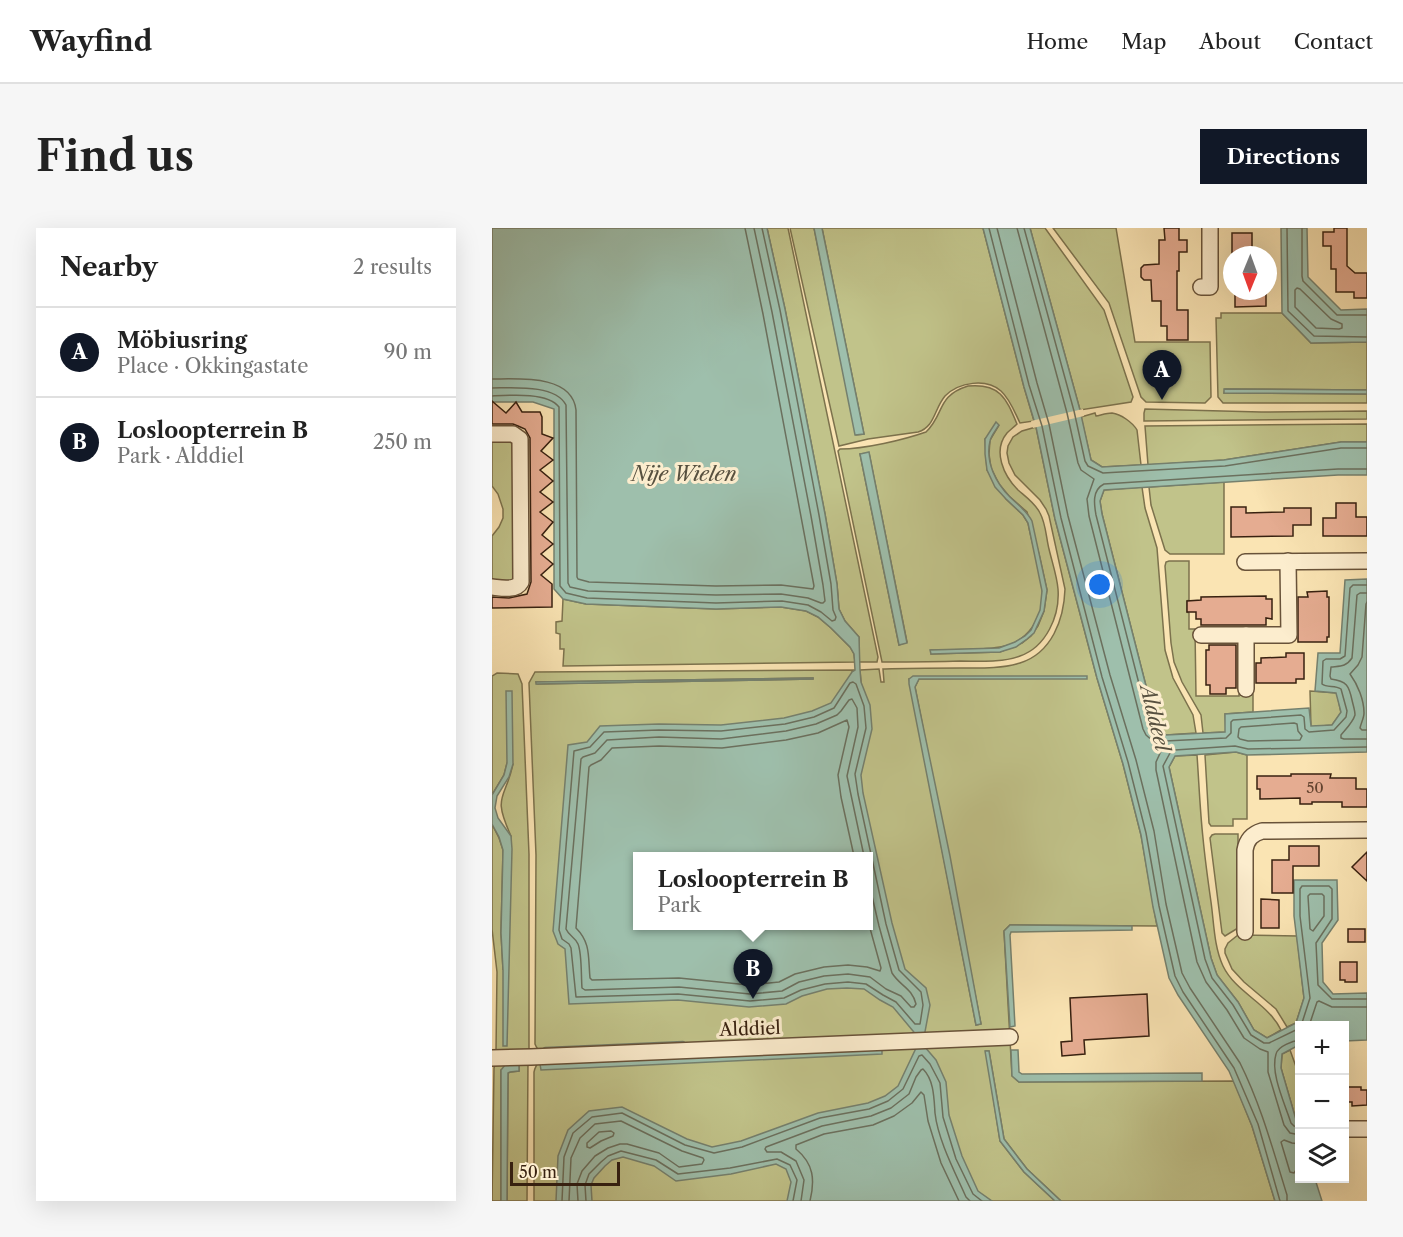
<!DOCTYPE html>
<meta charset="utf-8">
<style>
:root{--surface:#fff;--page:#f6f6f6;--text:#222;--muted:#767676;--line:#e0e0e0;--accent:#111827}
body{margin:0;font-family:"Libre Caslon Text",serif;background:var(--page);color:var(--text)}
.controls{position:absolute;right:18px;bottom:18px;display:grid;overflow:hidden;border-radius:0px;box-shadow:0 6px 24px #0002}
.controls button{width:54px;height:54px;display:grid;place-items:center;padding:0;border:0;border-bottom:2px solid var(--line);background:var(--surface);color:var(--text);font:30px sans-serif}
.compass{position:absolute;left:731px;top:18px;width:54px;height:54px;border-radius:50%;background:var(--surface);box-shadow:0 6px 24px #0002;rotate:181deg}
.scale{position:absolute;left:18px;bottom:15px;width:110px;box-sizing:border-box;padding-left:6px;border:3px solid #382110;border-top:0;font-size:16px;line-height:21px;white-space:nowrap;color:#382110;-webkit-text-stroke:4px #fcedce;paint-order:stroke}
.you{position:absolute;left:608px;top:357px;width:21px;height:21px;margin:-15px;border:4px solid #fff;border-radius:50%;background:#1a73e8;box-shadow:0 0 0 9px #1a73e833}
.badge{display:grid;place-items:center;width:39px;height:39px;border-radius:50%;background:var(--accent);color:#fff;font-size:20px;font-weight:700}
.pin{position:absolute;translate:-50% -50px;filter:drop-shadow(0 2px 3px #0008)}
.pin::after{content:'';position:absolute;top:32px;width:21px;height:18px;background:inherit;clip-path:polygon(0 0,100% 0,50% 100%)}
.popup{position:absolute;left:141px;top:624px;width:240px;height:78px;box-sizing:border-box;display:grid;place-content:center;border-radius:0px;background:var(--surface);filter:drop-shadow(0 2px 4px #0005);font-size:20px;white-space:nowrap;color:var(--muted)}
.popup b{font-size:22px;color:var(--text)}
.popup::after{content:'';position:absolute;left:50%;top:100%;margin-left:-12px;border:12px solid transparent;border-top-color:var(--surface)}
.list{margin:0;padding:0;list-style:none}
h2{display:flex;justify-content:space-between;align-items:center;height:78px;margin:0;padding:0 24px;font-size:26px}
h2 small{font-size:20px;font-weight:400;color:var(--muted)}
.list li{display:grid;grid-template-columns:39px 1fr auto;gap:18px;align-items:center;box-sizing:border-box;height:90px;padding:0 24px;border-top:2px solid var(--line)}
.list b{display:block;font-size:22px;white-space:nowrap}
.list p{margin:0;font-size:20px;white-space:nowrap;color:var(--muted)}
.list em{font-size:20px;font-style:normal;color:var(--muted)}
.icon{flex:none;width:33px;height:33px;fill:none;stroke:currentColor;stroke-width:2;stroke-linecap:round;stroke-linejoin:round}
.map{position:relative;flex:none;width:875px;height:973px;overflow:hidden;border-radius:0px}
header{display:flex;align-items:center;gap:36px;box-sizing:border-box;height:84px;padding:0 30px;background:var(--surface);border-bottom:2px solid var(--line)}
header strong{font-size:28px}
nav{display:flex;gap:33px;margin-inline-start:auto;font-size:21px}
.intro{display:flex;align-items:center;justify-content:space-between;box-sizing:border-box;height:144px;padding:0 36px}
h1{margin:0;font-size:42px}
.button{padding:15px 27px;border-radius:0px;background:var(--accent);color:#fff;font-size:21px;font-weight:700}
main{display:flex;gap:36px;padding:0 36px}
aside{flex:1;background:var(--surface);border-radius:0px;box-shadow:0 6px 24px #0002}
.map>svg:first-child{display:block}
.green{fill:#c1c38a;stroke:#7c724d;stroke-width:1.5;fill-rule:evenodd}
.water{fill:#9ebfac;stroke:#75806e;stroke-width:1.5;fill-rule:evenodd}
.pier{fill:#fae4b3}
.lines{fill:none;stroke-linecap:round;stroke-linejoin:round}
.shore{stroke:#6b705e;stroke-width:1.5}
.stream{stroke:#75806e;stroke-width:4.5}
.building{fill:#e5ac91;stroke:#382110;stroke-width:1.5}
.minor-casing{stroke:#685239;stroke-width:18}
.minor{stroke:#fcedce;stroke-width:15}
.labels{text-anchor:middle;stroke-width:6;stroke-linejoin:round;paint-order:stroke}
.number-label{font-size:15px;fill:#634430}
.street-label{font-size:18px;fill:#382110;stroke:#fcedce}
.water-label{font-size:20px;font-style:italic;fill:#57503f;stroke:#fcedce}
</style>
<header>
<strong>Wayfind</strong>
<nav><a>Home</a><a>Map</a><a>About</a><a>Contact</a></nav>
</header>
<div class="intro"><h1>Find us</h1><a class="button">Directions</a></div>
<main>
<aside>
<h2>Nearby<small>2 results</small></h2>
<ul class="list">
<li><span class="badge">A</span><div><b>Möbiusring</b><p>Place · Okkingastate</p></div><em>90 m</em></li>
<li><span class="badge">B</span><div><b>Losloopterrein B</b><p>Park · Alddiel</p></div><em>250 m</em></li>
</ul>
</aside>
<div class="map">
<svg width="875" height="973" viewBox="0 0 875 973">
<rect width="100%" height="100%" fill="#fae4b3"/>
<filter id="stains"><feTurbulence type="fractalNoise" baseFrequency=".00333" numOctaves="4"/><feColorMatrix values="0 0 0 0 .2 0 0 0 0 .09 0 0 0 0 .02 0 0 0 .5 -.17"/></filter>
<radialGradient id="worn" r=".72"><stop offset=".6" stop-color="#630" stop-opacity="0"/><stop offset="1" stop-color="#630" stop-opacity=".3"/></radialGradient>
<!-- green -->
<g class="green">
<polygon points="275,0 296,0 386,429 385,434 367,434 367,409 353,393 347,381 345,356 333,286 293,81"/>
<path d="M 298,0 L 322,0 L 364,207 L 372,206 L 330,0 L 491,0 L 532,159 L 542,193 L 528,195 C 523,185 518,171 509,163 C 494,150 467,154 453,168 C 442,181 443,199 426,204 L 376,211 L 347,218 Z"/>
<polygon points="538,0 553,0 612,82 641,169 639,174 588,182"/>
<polygon points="561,0 624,0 643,114 718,114 719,169 713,175 654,174 649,169 617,75"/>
<polygon points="729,85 790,85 819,115 875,114 875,162 733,161 732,165 875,166 875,175 731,175 726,169 724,90 729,90"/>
<path d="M 476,158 C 508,155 514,170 525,196 C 522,199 518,202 515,205 C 500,223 512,248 526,262 C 534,269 543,275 548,285 C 554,296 554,309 557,321 C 560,334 565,348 566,361 C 568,388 554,419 528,428 C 509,435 488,433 468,433 C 442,434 416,434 390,434 L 346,223 L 348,221 C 373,221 411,212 434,204 C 453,186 444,168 476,158 ZM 507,197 L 498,212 L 497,226 L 499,240 L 507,256 L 517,268 L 535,284 L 547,326 L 555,362 L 552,383 L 546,398 L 539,408 L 530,415 L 508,424 L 439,426 L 439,422 C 461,421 485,423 508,419 C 535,415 553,389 550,362 C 548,341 540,316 536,295 L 531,287 L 514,271 L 495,242 L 493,211 ZM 377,225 L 415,414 L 407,417 L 368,226 Z"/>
<polygon points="653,181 769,184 875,183 875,191 652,193 652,185"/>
<path d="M 603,185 L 604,188 C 609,187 615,185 620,185 C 629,186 641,195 645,202 L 649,237 L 610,239 L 599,232 L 589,189 Z"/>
<polygon points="875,196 875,214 849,214 732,232 656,237 653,198"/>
<path d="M 544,199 L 563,291 L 605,450 L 631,536 L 649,607 L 665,698 L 518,697 L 512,703 L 520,848 L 527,854 L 742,853 L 760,898 L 783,973 L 569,973 L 535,941 L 512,911 L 497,823 L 494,823 L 508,913 L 532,944 L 563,973 L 42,973 L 42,844 C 43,837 50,831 47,824 C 46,821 44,819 43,816 L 44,627 L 37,455 L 43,444 L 363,442 L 360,444 L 369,454 L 368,442 L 387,441 L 389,454 L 392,454 L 391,441 L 393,441 C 418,440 443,440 468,440 C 487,440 509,441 528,435 C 560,425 572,391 573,361 L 557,288 L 554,281 L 548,272 L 523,247 L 517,235 L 515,225 L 516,218 L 521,209 L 530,203 ZM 321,450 L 321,451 L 45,456 L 44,454 ZM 595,450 L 427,451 L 423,459 L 489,796 L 484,797 L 417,451 ZM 146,628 L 376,628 L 376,698 L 146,698 Z"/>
<polygon points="0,212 21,212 22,353 0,353 0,308 7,299 11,290 11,281 6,266 0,258"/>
<polygon points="732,254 732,326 678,326 673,322 659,277 657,259"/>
<polygon points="650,259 653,280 665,320 673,422 681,450 701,487 704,505 674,507 664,497 610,286 608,273 612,262"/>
<polygon points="677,333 697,333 697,372 695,373 695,384 697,385 697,401 703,401 704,468 747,468 747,466 761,466 761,484 733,486 734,504 711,505 709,487 690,454 682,434 679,415 673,338 674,334"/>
<polygon points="71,371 94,376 224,381 289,379 314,383 326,389 339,400 358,419 362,426 363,434 71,438 72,421 68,421 68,406 64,405 64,394 70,393"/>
<path d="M 5,445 L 26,446 L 30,456 L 37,626 L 37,822 L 4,823 L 5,744 L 0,701 L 0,596 L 7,610 L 11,622 L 9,705 L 11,742 L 19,608 C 0,566 13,573 21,536 L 15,535 L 12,547 L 0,567 L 0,448 Z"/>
<polygon points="818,463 845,465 849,485 840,497 819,499"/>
<polygon points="744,524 755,527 755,591 741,591 741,598 719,598 717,595 713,527"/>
<path d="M 705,527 C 707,555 708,583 711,610 C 713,631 716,653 719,674 C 722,695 722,719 731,738 C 744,765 776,775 789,802 L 775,810 L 762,802 L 746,774 L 725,747 L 719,730 L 677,539 L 683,528 Z"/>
<polygon points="723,606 746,606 746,700 733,708 730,705 718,610 720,607"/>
<polygon points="746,707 805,708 812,770 804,795 795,799 784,781 752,754 740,741 733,725 733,721 736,715"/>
<polygon points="798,822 807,847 807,902 789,840 790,826"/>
<polygon points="36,832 35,973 15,973 16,845 18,844 27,843 27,836 9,842 9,973 0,973 2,840 3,837"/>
</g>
<!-- water -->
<g class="water">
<path d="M 0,0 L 275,0 L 293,81 L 333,286 L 345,356 L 347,381 L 353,393 L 367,409 L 368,442 L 369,454 L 378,477 L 380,501 L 369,547 L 371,565 L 400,695 L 413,741 L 434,760 L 438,777 L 432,809 L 432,818 L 444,832 L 454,854 L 457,887 L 470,928 L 486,963 L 500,973 L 295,973 L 299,954 L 294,941 L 284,936 L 239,946 L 184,953 L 162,938 L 131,929 L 120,932 L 113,938 L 102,950 L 99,957 L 100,973 L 64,973 L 66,928 L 76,902 L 97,883 L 130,879 L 195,911 L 220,919 L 249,913 L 326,885 L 376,875 L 393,868 L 406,858 L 425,818 L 426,809 L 401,779 L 388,772 L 372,761 L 355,760 L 335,761 L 310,768 L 294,776 L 257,779 L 186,772 L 77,776 L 73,721 L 66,716 L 61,703 L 76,517 L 95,514 L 108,498 L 167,496 L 229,497 L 292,490 L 320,483 L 339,475 L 360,444 L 363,442 L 362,426 L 358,419 L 339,400 L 326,389 L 314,383 L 289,379 L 224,381 L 94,376 L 71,371 L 62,361 L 62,181 L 41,174 L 0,174 ZM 146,628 L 376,628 L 376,698 L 146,698 Z"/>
<polygon points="322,0 330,0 372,206 363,207"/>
<polygon points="491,0 538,0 588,182 599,232 610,239 732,232 849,214 875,214 875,247 846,247 612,262 608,273 610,286 664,497 674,507 733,504 733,486 817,480 819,498 840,497 849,484 844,465 823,463 826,425 848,425 853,352 875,351 875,524 755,527 744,524 683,528 677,539 719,730 725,747 746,774 762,802 775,810 804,795 812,770 802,688 802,652 845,652 846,692 830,715 831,754 841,766 875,765 875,812 853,813 852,798 808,798 807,817 790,826 789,840 807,902 808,950 823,951 830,973 783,973 760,898 737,843 686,767 677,750 661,679 649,607 631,536 605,450 563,291 544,199 532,159"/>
<polygon points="789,0 815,0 816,49 849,82 875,81 875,114 819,115 790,85"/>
<polygon points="732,161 875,162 875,166 732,165"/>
<path d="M 504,194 L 507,197 C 504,202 499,208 498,213 C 493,234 504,255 518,269 C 526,277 535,283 540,293 L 555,362 L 552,383 L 542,405 L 535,411 L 524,419 L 508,424 L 439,426 L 438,422 L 507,420 L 523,414 L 533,408 L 539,402 L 548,382 L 550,363 L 536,295 L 531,287 L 514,271 L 503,259 L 495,242 L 493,226 L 493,211 Z"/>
<polygon points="377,224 415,415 407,417 368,226"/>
<polygon points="421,448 595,448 595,451 427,451 423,459 458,628 489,796 484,797 417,456 417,451"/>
<polygon points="321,450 321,451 44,456 44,454"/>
<polygon points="14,463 20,463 21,536 17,549 5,568 3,580 6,590 19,608 20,621 15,818 11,818 11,742 9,705 11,622 7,609 0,596 0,567 12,547 15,535"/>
<polygon points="518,697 640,698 640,702 519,704 518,707 523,798 518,799 512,703"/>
<polygon points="390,821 390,826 49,842 48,836"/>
<polygon points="519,822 526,822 527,844 530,846 710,845 710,853 527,854 520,848"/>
<polygon points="493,823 497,823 512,911 535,941 569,973 563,973 532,944 508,913"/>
<polygon points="27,836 27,843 18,844 16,845 15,973 9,973 9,842 13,837"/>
</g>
<!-- pier -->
<polygon class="pier" points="591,181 592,188 541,200 539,193"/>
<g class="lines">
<!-- shore -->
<g class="shore">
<polyline points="497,0 537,157 550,198 569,290 610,449 636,534 654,605 667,678 683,748 691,764 742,840 766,896 788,973"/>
<path d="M 505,0 L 545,155 L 557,196 L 576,288 L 618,447 L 644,532 L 662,603 L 674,676 L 690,745 L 698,760 L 748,835 C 769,877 781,922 795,967 L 795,973"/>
<polyline points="525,0 575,185 586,235 589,242 602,251 595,271 597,288 651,501 654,507 670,521 664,534 664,542 705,734 714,754 735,782 752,810 768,821 776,824 776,844 792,897 798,905 808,907"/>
<polyline points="532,0 582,183 593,233 596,238 611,245 733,238 849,220 875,220"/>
<polyline points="795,0 796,83 822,108 875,109"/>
<polyline points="810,0 810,48 811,53 845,87 875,87"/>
<polygon points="805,60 808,61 839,91 850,96 850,100 847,101 824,100 803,79 803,62"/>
<path d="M 0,151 C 26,151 80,146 84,182 L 85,349 L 86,351 L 97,354 L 224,358 L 289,357 L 321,361 L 322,358 L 271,86 L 253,0"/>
<path d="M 0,160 C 20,160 63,156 74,177 L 76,355 L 78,359 L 96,363 L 224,367 L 289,366 L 316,370 L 329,375 L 331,375 L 333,373 L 331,357 L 319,288 L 280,84 L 262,0"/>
<path d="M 0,168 C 18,167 56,164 67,179 L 68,358 L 74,365 L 95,370 L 224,375 L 290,373 L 316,377 L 329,384 L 340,393 L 343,392 L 344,389 L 341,382 L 339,356 L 327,287 L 288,82 L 270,0"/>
<path d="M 875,241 L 846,241 L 612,256 C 600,262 602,276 604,287 L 658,499 L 673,513 L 734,510 L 739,505 L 739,494 L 741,492 L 809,487 L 812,489 L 813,501 L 817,504 L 842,502 L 854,489 L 855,483 L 849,461 C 843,457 835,460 830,456 L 831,433 L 834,431 L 848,431 L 853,428 L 858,360 L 861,357 L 875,357"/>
<path d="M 875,365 L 868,365 L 865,367 L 860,430 C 854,439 848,438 839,439 L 838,448 L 839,451 C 855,453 857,458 860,472 C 861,477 863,482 863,487 C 861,494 854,501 849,507 L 849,510 L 852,511 L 875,511"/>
<path d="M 875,374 L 874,376 L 870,429 L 866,437 L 858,446 C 866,457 872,472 872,485 C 872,490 869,495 868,500 L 870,502 L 875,502"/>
<polygon points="361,454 364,456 372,478 374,500 363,546 366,566 394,696 407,742 429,764 431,777 428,796 423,796 404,774 391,767 374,756 356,754 333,756 309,762 292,770 258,773 186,766 84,769 79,720 77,716 70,711 67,702 82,523 98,519 112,504 167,502 229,503 293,496 322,489 342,480 358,455"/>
<polygon points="802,495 805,496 806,503 810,508 808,512 756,513 748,511 746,509 747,501 749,499"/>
<path d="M 362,628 L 349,569 L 346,547 L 357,499 L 355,492 L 326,505 L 294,512 L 230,520 L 167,518 L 120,520 L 109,532 L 99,537 L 97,539 L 84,700 C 99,715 96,729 98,750 L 100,752 L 187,750 L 257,757 L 287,754 L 303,746 L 332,739 L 356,737 L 375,739 L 388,743 L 389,740 L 376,693"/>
<path d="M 372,628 L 355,548 L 366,499 L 365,480 L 360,471 L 357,472 L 349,483 L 345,487 L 324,496 L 294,503 L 229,511 L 167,509 L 115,512 L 103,525 L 91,529 L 89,531 L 74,701 C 77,708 83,709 86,716 C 90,725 89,748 90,760 L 93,762 L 187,759 L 258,766 L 290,763 L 307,754 L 332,748 L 356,746 L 378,749 L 394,761 L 409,768 L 419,779 L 422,779 L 424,776 C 420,760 408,758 400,745 L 387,698 L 376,651"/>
<polygon points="818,666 830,666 832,668 832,688 821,703 818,701 816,668"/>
<polyline points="809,798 818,770 808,688 808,661 810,658 837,658 840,661 840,691 824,715 826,757 840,771 875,771"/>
<polyline points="817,798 825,774 827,773 840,779 875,779"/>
<polyline points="808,800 777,815 772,815 759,807 741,777 720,750 713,731 671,538 678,525 683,522 743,518 756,521 875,519"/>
<path d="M 808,812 C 801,813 786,818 784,826 C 778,845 793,876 799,895 L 802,898 L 808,899"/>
<polygon points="119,903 122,905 121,908 109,913 98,920 95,919 95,915 107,904"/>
<polyline points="808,916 800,915 792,912 789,914 798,944 802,945 808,936"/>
<polyline points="70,973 72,929 81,905 100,889 130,885 193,917 222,925 250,919 328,890 377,881 396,873 411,861 427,828 430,827 438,836 448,855 451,889 464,931 481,966 490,973"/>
<polyline points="77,973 79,930 88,910 103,896 129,893 190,923 211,930 212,932 210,936 187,939 167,925 135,916 128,916 116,920 103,928 90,943 85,956 86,973"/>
<polyline points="94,973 93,957 97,946 109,934 116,928 129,923 164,932 186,946 238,940 285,931 298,937 305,952 301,973"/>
<path d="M 309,973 L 312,952 L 304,933 L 289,924 L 275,924 L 273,921 L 274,919 L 330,898 L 379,888 L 399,880 L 417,866 L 424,849 L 429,842 L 431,841 C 442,852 442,870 443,885 C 446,912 463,944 474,969 L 478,973"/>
<path d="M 318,973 C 323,952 322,936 304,921 L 304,917 L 332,906 L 381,897 L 402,888 L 420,875 L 429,864 L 432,867 L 436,893 L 449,935 L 467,973"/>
</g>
<!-- stream -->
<polyline class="stream" points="53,821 191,815"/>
</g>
<!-- building -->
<g class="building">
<polygon points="672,0 687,0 687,12 695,12 695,24 687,24 687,43 685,43 685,82 696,82 696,112 675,112 675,98 669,98 669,73 660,73 659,52 652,52 649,49 649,40 652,37 667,36 667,12 673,12"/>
<polygon points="842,0 855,0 855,38 863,45 875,45 875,70 862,70 862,64 844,64 844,41 839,41 839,18 831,18 831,4 842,4"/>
<rect x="740" y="5" width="20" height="22"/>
<polygon points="743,63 774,63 774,78 743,79"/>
<polygon points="0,173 14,185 24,174 30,184 48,184 50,189 50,206 61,210 49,223 61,232 48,242 61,253 48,264 61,274 48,284 61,294 50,307 61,316 49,326 61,336 49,347 60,356 60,379 0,380 0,369 17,370 35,366 39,354 38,210 33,201 26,198 21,196 0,196"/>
<polygon points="844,275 864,275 864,289 875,289 875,308 831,308 831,290 844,290"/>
<polygon points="739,279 754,279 754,285 792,284 792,280 819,280 819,297 801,297 801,308 739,309"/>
<polygon points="835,363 835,369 837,369 837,409 835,409 835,414 806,414 806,369 816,369 815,364"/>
<polygon points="774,368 774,371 780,371 780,391 774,390 774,397 709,397 709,391 704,391 704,384 695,384 695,373 709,372 709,369"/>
<polygon points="717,417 744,417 744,460 734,460 734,466 718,466 718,457 714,457 714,422 717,422"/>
<polygon points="794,425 812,425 812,451 804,451 804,455 764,455 764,435 769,435 769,430 794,429"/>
<polygon points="799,546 839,546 838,550 864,550 864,561 875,561 875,579 850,579 850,574 820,574 820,576 808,576 808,570 768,571 768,561 765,561 765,548 799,548"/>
<polygon points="797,618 827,618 827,638 801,638 801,665 780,665 780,632 797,632"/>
<polygon points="875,624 875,653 860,639"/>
<polygon points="769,671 787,672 787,700 769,700"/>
<rect x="856" y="701" width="17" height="13"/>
<polygon points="848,734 865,734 865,754 853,754 853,752 848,752"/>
<polygon points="655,766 657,808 592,812 593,826 570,828 569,814 580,813 578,770"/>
<polygon points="852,859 869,859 869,862 875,862 875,877 860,878 860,874 852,874"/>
</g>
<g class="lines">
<defs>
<g id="minor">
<polyline points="709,59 718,59 718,0"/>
<path d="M 0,206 L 21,206 L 28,211 L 29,354 C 24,363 10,360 0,359"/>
<polyline points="753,334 875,333"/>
<polyline points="709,407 797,407 796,333"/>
<polyline points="754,407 754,461"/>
<path d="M 753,704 L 753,622 C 755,611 760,606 770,603 L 875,602"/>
<polyline points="0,830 39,829 518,809"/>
<polyline points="855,901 875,901"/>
</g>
</defs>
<!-- minor casing -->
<use href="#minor" class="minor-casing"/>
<!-- minor -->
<use href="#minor" class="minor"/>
</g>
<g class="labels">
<!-- number labels -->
<g class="number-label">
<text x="823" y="565">50</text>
</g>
<!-- street labels -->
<g class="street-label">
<text transform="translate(258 801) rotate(-2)" y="6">Alddiel</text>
</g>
<!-- water labels -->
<g class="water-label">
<text x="192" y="253">Nije Wielen</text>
<text transform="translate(663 490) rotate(76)" y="7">Alddeel</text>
</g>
</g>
<rect width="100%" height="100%" filter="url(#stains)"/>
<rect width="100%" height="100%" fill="url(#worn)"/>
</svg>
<div class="controls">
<button>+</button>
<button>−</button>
<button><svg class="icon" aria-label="layers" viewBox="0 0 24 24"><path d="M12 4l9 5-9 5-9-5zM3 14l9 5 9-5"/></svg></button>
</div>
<svg class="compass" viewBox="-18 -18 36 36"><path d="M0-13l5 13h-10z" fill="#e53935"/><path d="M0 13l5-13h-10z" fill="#767676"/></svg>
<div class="scale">50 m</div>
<div class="you"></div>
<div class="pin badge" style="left:670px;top:172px">A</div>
<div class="pin badge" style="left:261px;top:771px">B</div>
<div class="popup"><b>Losloopterrein B</b>Park</div>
</div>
</main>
